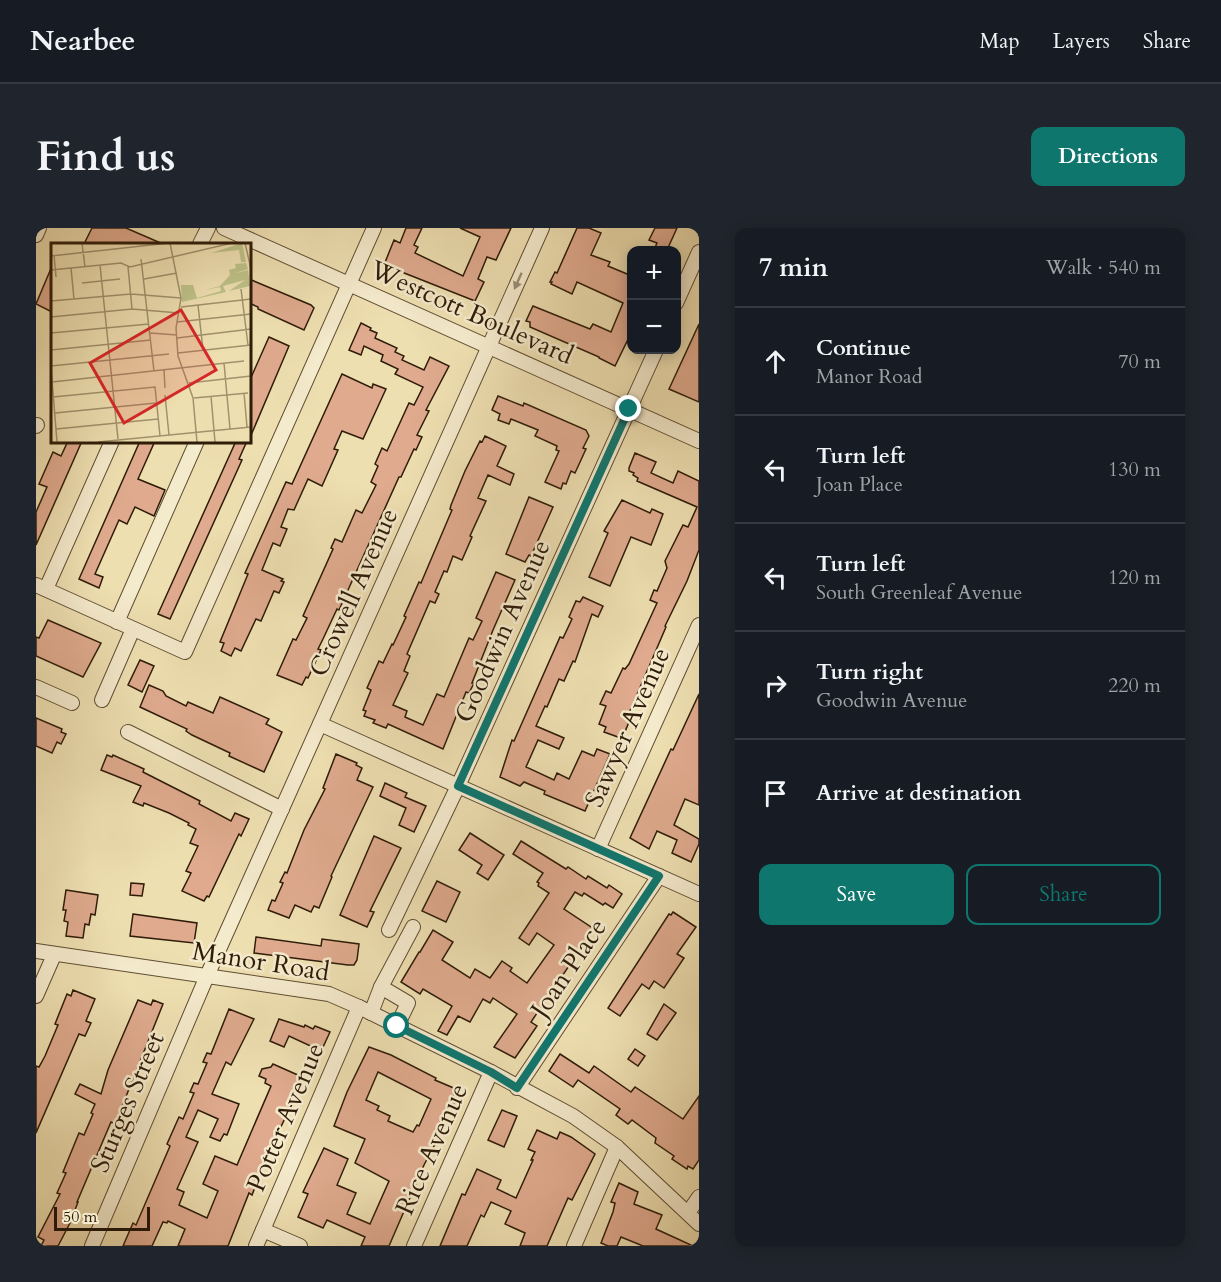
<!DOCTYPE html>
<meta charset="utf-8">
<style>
:root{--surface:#171b24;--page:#20242c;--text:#f1f3f6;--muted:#9ea1a6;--line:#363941;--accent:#0f766e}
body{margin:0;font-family:Cardo,serif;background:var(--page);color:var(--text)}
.controls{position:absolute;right:18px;top:18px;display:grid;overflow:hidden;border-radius:12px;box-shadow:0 3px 15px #0003}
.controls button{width:54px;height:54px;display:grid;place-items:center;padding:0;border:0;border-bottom:2px solid var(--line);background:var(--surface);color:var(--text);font:30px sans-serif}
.scale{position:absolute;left:18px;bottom:15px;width:96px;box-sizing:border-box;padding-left:6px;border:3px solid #2f1c08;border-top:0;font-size:16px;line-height:21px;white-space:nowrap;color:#2f1c08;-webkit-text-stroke:4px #f4eacc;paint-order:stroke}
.stop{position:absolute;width:18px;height:18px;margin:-14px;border:4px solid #0f766e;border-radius:50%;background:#fff}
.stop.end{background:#0f766e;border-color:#fff;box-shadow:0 2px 6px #0008}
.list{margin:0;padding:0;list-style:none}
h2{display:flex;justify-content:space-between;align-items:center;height:78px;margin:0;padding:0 24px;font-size:26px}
h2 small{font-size:20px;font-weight:400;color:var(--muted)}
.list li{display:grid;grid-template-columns:39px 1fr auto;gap:18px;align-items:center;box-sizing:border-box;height:108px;padding:0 24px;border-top:2px solid var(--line)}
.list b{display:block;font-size:22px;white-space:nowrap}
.list p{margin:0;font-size:20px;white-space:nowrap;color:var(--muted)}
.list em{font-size:20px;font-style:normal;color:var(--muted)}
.actions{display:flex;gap:12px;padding:18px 24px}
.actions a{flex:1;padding:14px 0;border:2px solid var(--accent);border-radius:12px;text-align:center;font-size:21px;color:var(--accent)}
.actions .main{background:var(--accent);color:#fff}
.icon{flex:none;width:33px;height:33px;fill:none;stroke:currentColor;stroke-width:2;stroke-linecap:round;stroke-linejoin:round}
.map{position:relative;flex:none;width:663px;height:1018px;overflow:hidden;border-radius:12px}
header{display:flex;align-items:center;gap:36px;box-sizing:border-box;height:84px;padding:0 30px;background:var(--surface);border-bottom:2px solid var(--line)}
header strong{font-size:28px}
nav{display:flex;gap:33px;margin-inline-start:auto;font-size:21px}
.intro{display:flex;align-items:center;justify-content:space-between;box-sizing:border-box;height:144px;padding:0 36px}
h1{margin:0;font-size:42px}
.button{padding:15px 27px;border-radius:12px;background:var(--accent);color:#fff;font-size:21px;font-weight:700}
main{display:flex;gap:36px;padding:0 36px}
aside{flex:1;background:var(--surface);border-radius:12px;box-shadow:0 3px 15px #0003}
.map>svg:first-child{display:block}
.building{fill:#dfaa8e;stroke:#2f1c08;stroke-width:1.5;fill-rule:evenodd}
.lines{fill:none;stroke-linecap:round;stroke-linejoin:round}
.minor-casing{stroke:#5f4d32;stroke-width:16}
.minor{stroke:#f4eacc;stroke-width:14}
.oneway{fill:#9b8d74}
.route{stroke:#0f766e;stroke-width:8}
.labels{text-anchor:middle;stroke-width:5;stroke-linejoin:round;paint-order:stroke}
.street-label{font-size:26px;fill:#2f1c08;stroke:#f4eacc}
.inset-road{fill:none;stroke:#a2916d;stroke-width:1.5}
.view{fill:#d62828;fill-opacity:0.15;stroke:#d62828;stroke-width:3}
.inset-edge{fill:none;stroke:#2f1c08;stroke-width:3}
</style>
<header>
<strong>Nearbee</strong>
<nav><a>Map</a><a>Layers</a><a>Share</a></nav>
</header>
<div class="intro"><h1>Find us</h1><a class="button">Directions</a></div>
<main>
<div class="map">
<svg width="663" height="1018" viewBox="0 0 663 1018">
<rect width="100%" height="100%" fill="#eedfb1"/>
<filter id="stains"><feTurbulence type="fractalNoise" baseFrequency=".00333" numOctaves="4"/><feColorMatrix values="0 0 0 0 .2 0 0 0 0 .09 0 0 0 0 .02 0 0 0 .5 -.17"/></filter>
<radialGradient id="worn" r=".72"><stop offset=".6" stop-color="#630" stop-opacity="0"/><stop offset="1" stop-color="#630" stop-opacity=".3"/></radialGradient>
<!-- building -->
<g class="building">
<polygon points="56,0 90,0 127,16 48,16"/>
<polygon points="370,0 386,0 378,17 382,19 379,25 427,48 444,9 424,0 475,0 460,32 451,29 442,51 448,54 439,73 348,37 358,12 364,15"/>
<polygon points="541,0 553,0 565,5 555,27 574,34 572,38 596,48 596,103 579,138 563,130 563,129 494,99 494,94 490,93 497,78 549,99 554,101 557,96 575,104 587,75 541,54 536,66 515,56 516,54 514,54 519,44 521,45"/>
<polygon points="619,0 641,0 631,22 618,22 621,15 613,12"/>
<polygon points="16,38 16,84 0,76"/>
<polygon points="213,51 275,77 278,80 268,102 222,81 222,79 213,75"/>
<polygon points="325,95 335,100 334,102 341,105 339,110 361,120 359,124 368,128 366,132 388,142 394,129 413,138 390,182 393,183 381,207 386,209 380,222 378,221 365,249 363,249 303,382 301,381 287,411 282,421 285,422 272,450 270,449 266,457 241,447 257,411 260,412 271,390 267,388 297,321 295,320 299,311 306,314 320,282 326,285 340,257 335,254 342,238 339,236 346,220 351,223 373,175 378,177 387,159 359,146 362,141 345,133 347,127 328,118 325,127 313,122"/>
<polygon points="663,96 663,174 633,161"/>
<polygon points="233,109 253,118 213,212 213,154"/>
<polygon points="306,146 336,160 337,156 350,161 327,211 306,203 298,221 302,222 286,258 272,251 258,282 252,281 245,299 251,301 244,318 237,315 226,342 247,351 245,353 248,354 243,365 238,363 225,393 220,391 205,423 199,420 195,428 185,423 188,415 184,414 212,346 209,345 250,254 256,256"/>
<polygon points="462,168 487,178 488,175 550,202 553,208 547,220 550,221 539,245 535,243 530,256 527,255 525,261 509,254 523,223 520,222 521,218 499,208 502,202 475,191 473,196 462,192 464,186 456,182"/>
<polygon points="449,208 470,218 461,238 478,246 474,257 452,247 442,270 450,273 434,308 436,309 426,332 417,328 411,344 408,343 399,364 403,366 399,375 394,373 371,426 374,428 368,443 372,445 357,477 371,483 369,489 387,497 401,466 408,469 433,410 437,412 446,393 440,390 460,344 479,352 457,402 436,455 438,455 433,465 430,464 407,521 352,496 350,500 337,495 339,492 328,488 330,483 327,482 335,462 331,460 343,433 347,435 356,416 357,417 370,389 368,388 383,354 385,355 413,289 416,282 414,281 415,277 429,243 444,213 446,214"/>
<polygon points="32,213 46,213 0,317 0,284 11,259 3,256 17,224 25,228"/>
<polygon points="104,213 119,213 102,251 129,262 118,288 99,279 91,296 83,292 59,346 67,349 63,360 43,351"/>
<polygon points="200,213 211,213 203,231 206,232 134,391 122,386"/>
<polygon points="599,225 620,234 615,245 637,255 642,243 663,253 663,322 651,353 629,398 630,399 590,492 593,494 588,506 584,505 582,509 568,504 570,499 563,496 570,478 564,476 570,463 575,465 587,440 589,441 593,436 621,375 614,372 618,362 621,363 631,340 629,333 647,297 652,299 661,279 601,253 602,250 597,247 598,245 593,243 593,240"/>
<polygon points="493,269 517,279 495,328 493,327 489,334 470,326"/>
<polygon points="586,272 614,285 616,281 627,286 615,317 595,309 574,358 553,349 572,305 568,303"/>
<polygon points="547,369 567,378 562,389 556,386 539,434 537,433 528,453 523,451 511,479 509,478 500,498 528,510 523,521 502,512 490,539 518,552 521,545 533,551 546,523 558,528 561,521 574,526 549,583 508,566 509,563 488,554 484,558 464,549 476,512 478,513 524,409 527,410 536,391 533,389 540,373 544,374"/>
<polygon points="12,392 65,415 47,449 0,428 0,409 3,410"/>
<polygon points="104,432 118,438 106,464 92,457"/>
<polygon points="113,457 127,463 130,468 150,478 152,474 177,485 184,469 233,491 230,496 246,504 228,544 193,528 194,525 156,507 150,503 151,501 104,479"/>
<polygon points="663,466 663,577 649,571 638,597 663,611 663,616 655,634 636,625 641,612 621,603 613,621 594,610 635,521 637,522"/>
<polygon points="0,490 26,501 25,504 30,506 25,516 21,514 16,525 0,518"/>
<polygon points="300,526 321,535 320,537 326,540 321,552 337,559 295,648 296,649 283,680 278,678 275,684 259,677 253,690 232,682 236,672 239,673 247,655 244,654 249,644 251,645 268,602 289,561 287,560"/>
<polygon points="71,527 76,529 77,527 108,541 107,544 164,573 163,576 195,593 199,585 213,591 205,608 203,606 173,669 171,668 168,673 146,663 155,645 150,643 162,618 154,615 160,601 152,597 153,595 133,585 108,575 107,578 97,574 105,558 65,542"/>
<polygon points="349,555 371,565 369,569 390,578 378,604 363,597 370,580 344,568"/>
<polygon points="434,605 468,627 452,652 441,645 446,637 423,622"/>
<polygon points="338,608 365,620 334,683 338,684 331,699 304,687"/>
<polygon points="485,613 530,641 532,639 550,651 552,648 571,660 573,657 586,666 577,680 569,675 567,677 548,665 546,668 539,664 528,681 558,701 495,794 501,798 479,830 458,819 481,786 457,770 454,775 447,771 434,794 422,788 411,807 402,803 416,778 387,761 384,766 365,754 383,724 385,724 384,724 397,702 417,714 406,732 434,750 439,741 454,750 466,733 476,740 474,743 491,755 518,717 501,705 493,717 483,710 513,665 502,658 503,655 501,654 507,645 477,626"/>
<polygon points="401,653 424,664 410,694 386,683"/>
<polygon points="95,655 108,656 106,668 94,667"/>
<polygon points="30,662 62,667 59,687 55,686 53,697 49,696 47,710 30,708 32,694 28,693 30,682 27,682"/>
<polygon points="637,684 660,699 641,726 648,730 628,760 618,753 613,761 606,756 584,788 572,780 633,686 635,687"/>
<polygon points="97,686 161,695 158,715 94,708"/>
<polygon points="220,709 285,718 286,711 323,716 321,732 318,737 312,737 218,725"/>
<polygon points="37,762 59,771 50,793 55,795 49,808 43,806 0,905 0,838 3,839 9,828 22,797 19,796 31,766 35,768"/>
<polygon points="102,772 115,777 117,772 127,776 85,881 88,882 84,892 82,891 79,896 75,894 41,974 42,974 34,995 22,1018 5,1018 8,1012 2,1009 24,966 21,965 30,945 27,944 43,905 48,907 57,886 55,885 59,876 39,866 44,856 65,866 72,842"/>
<polygon points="628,776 640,785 621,812 611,806"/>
<polygon points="193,781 218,791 195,837 190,834 176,866 203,876 191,907 188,906 184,913 174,909 182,891 162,882 150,909 162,914 141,961 148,964 143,977 171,990 182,963 167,956 179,928 201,937 235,858 229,855 230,851 223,848 226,841 235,839 237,836 264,848 253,872 257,874 234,921 216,967 213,965 192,1018 142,1018 149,1001 132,993 131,995 127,994 116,1018 87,1018 97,995 100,997 134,918 131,916 143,889 147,891 158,865 154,864 158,855 162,856 171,835 167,834 171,825 175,826"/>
<polygon points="243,791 268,799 269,797 277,801 279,798 294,804 287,819 283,818 281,821 253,808 248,819 234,813"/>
<path d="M 333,819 L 355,827 L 400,850 L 399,852 L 420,861 L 415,874 L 419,875 L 415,885 L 409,883 L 399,905 L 404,907 L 388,937 L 353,1018 L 325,1018 L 329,1009 L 291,992 L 287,1000 L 262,989 L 272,966 L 267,964 L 288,920 L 312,931 L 301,957 L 320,965 L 311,986 L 334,996 L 353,953 L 319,935 L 329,911 L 298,898 L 311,864 ZM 342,844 L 395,871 L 383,898 L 381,897 L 377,904 L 352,893 L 354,888 L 341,882 L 343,878 L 330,872 Z"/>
<polygon points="599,821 609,828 602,838 592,831"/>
<polygon points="524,826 553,845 558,838 595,864 599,859 647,891 663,868 663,932 657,941 652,938 651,941 636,931 638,928 619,915 620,910 596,892 592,896 580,887 584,881 542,852 537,859 513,843"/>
<polygon points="466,882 481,888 468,919 452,912"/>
<polygon points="501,902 521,911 524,904 535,909 559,926 536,972 532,970 511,1018 484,1018 489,1005 469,996 475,983 455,974 448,989 445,987 431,1018 404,1018 426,966 429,967 441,941 465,952 461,961 480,970 497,932 495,932 499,924 492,921"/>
<polygon points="583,955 602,964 598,976 626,987 620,1001 657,1018 607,1018 585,1009 581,1018 572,1018 565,1015 577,984 579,975 575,974"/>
</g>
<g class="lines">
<defs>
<g id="minor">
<polyline points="188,0 663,213"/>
<polyline points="0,7 3,0"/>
<polyline points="164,16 172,0"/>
<polyline points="640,75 663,24"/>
<polyline points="0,198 1,197"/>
<polyline points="0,357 149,424 338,0"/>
<polyline points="10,361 76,213"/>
<polyline points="81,394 161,213"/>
<polyline points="0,459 36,475"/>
<polyline points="66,472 97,401"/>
<polyline points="284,496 663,666"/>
<polyline points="92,504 246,581"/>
<polyline points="562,621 663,397"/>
<polyline points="353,702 422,558 620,122"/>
<polyline points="0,723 293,766 323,779 455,844 537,888 581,919 663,996"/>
<polyline points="345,759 372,775 361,798"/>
<polyline points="0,768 18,727"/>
<polyline points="335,785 345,759 377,699"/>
<polyline points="481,860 623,648"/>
<polyline points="652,985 663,969"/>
<polyline points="227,1002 264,1018"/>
<polyline points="56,1018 171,748 506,0"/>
<polyline points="220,1018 323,779"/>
<polyline points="378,1018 455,844"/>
<polyline points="538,1018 581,919"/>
</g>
</defs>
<!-- minor casing -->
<use href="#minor" class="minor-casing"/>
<!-- minor -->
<use href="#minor" class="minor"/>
</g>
<!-- one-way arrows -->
<defs><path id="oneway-solid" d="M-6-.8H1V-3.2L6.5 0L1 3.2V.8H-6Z" transform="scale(1.5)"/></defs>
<use class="oneway" href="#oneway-solid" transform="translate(482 53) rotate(114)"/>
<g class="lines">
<!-- route -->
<polyline class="route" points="361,798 455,844 481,860 623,648 422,558 593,181"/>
</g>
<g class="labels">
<!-- street labels -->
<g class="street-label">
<text transform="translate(436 84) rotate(24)" y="9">Westcott Boulevard</text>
<text transform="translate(317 364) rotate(-66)" y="9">Crowell Avenue</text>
<text transform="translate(466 403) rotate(-66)" y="9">Goodwin Avenue</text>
<text transform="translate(591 499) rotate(-66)" y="9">Sawyer Avenue</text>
<text transform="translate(225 733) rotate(9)" y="9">Manor Road</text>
<text transform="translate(532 740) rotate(-56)" y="9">Joan Place</text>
<text transform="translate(91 874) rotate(-67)" y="9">Sturges Street</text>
<text transform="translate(249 889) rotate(-67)" y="9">Potter Avenue</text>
<text transform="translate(395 921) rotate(-66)" y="9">Rice Avenue</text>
</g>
</g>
<!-- overview -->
<g transform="translate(15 15)">
<rect width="200" height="200" fill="#eedfb1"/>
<path d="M 191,0 L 195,19 L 190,19 L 188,7 L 160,10 ZM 195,20 L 197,26 L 182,31 L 197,27 L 199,43 L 178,48 L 194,37 L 172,43 L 175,49 L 131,59 L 130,42 L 142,42 L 146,55 L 170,48 L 169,44 L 154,47 L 169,43 L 179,32 L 178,27 L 185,25 L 184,21 Z" fill="#bdc188"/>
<path class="inset-road" d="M 31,0 L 34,24M 119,0 L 130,55 L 125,85 L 127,113 L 142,155 L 146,199M 194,0 L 200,26M 3,12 L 5,34M 0,13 L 118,0M 90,16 L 103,128M 49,22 L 67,196M 77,24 L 81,66M 20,25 L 23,56M 0,27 L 70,20 L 79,24 L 181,0M 93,36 L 126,30M 31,40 L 69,36M 190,46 L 197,102M 0,58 L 80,51 L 130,55M 147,62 L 152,107M 130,64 L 200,56M 0,74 L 81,66 L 128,70M 126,79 L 200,71M 0,90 L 98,81M 99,90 L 126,92M 126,95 L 200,86M 0,107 L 100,97M 127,110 L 200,102M 173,120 L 179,186M 0,123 L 118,111M 0,125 L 6,199M 113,127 L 114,145M 1,139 L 193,118M 138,140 L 200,133M 193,150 L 196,184M 114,152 L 118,192M 160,153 L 164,199M 2,154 L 104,144 L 109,193M 143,155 L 197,150M 4,170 L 105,160M 5,186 L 107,176M 47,199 L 200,184"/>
<path class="view" d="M 130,67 L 165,127 L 73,180 L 39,120 Z"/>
<rect width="200" height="200" class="inset-edge"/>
</g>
<rect width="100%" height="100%" filter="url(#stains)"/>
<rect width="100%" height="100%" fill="url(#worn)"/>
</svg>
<div class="controls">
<button>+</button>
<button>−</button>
</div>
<div class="scale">50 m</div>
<div class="stop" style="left:361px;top:798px"></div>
<div class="stop end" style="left:593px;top:181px"></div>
</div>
<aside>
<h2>7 min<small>Walk · 540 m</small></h2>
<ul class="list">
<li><svg class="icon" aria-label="ahead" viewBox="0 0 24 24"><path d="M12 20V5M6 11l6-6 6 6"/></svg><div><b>Continue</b><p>Manor Road</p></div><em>70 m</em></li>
<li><svg class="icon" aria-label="left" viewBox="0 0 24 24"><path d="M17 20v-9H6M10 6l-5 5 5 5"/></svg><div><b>Turn left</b><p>Joan Place</p></div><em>130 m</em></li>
<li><svg class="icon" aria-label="left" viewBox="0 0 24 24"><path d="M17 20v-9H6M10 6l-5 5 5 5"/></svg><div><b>Turn left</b><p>South Greenleaf Avenue</p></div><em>120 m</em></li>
<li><svg class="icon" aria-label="right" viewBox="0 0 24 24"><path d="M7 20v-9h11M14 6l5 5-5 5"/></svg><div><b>Turn right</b><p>Goodwin Avenue</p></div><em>220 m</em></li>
<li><svg class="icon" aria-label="arrive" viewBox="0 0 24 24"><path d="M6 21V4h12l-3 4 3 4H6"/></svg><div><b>Arrive at destination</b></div></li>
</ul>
<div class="actions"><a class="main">Save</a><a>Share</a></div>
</aside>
</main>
